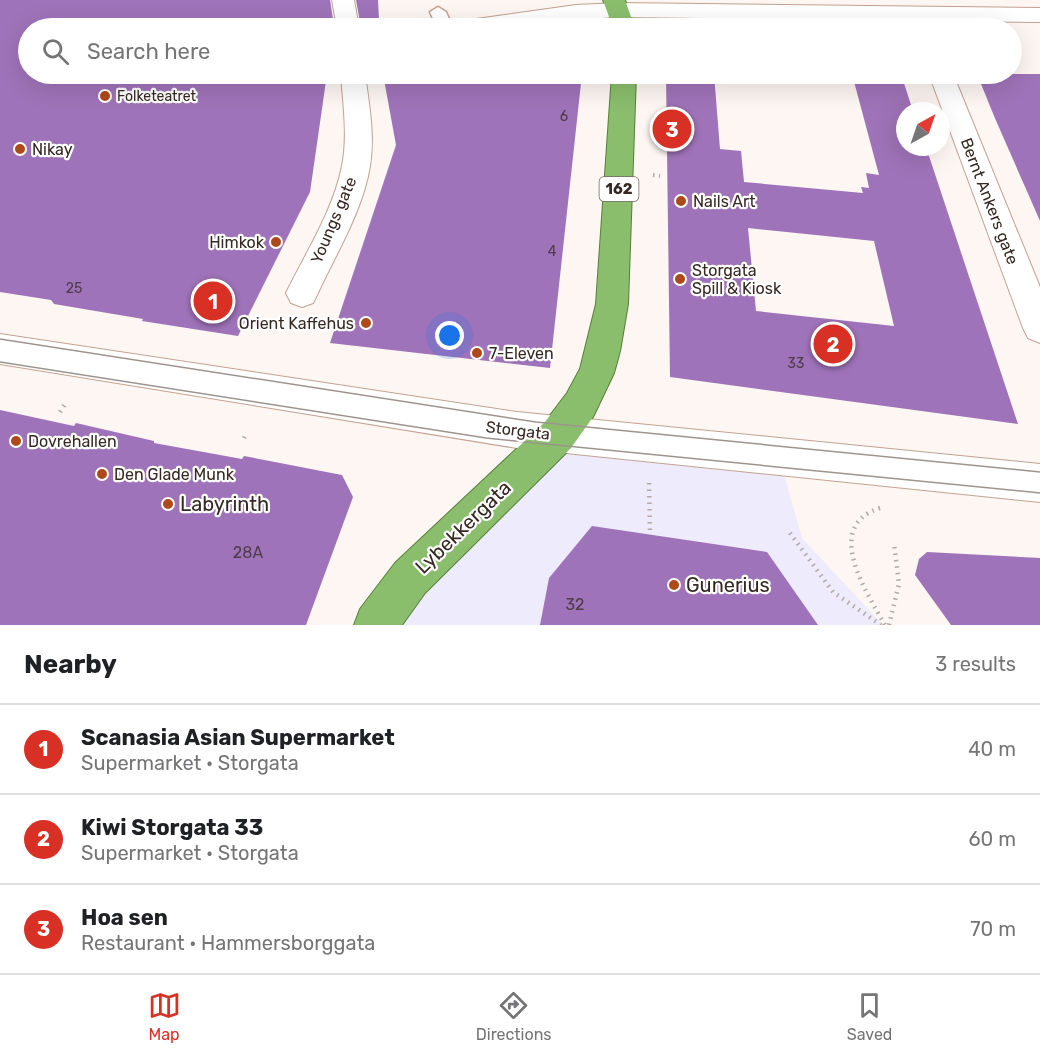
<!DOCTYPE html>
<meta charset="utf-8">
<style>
:root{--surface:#fff;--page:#f6f6f6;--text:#202124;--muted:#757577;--line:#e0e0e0;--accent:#d93025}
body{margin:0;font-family:Rubik,sans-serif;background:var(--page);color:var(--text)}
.compass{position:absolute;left:896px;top:102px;width:54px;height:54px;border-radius:50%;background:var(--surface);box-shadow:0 6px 24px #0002;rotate:40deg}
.you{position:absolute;left:450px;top:336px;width:21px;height:21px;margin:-15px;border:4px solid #fff;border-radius:50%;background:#1a73e8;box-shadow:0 0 0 9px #1a73e833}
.badge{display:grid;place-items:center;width:39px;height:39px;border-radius:50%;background:var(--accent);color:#fff;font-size:20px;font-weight:700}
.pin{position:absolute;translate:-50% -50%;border:3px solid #fff;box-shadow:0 2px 6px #0006}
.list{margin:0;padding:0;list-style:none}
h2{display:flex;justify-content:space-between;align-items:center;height:78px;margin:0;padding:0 24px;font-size:26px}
h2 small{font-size:20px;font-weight:400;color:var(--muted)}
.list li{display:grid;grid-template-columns:39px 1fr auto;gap:18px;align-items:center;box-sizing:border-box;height:90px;padding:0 24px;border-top:2px solid var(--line)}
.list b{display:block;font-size:22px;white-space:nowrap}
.list p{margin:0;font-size:20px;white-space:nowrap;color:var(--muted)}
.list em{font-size:20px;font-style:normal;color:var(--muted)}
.icon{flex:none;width:33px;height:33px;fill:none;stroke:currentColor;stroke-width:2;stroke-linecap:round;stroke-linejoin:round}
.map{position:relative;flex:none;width:1040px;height:625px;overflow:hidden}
.search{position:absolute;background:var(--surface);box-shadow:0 6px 24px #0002;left:18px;right:18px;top:18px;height:66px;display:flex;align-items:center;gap:15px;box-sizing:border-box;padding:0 21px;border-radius:33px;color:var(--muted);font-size:22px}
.sheet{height:348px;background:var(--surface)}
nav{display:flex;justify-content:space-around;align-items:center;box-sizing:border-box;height:84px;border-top:2px solid var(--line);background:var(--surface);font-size:16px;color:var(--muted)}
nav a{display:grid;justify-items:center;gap:3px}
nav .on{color:var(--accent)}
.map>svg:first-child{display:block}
.commercial{fill:#eeebfd}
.building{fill:#9f73b9;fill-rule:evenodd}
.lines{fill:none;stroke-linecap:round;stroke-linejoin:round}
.service-casing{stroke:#c4a191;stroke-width:3}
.minor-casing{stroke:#c4a191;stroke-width:2}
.trunk-casing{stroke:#597f3a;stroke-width:2}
.path-far1{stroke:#b3aaa5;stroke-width:4;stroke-dasharray:1.5 4.5;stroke-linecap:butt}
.path{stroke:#b3aaa5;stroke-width:4.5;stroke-dasharray:1.5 5;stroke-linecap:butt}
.service{fill:#fff;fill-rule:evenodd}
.minor{fill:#fff;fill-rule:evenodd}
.trunk{fill:#8abe6c;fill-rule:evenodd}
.tram{stroke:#9e948f;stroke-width:1.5}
.poi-dot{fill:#ae4a1a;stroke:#fff;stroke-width:2}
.labels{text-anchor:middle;stroke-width:4.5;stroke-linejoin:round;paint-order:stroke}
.far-poi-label{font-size:14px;fill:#362822;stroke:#fff;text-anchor:start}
.number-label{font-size:14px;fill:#503b48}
.shield{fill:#fff;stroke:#726864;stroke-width:1.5}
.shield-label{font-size:15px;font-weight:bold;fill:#362822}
.poi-label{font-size:16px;fill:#362822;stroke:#fff;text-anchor:start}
.street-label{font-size:16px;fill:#362822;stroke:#fff}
.near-number-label{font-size:16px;fill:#503b48}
.near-poi-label{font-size:20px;fill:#362822;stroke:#fff;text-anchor:start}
.near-street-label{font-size:20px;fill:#362822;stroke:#fff}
</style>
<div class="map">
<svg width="1040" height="625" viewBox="0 0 1040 625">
<rect width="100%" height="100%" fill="#fdf6f2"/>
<!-- commercial -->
<polygon class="commercial" points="558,435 779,457 802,538 883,625 376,625"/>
<!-- building -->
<g class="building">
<polygon points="0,0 330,0 334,26 313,28 28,28 28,74 327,74 310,192 238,336 142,321 143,319 54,304 51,300 0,292"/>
<polygon points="356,0 378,0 379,20 360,22"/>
<polygon points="383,74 582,74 550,368 330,343 396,145"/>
<path d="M 666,74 L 714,74 L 720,149 L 741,151 L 744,182 L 863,193 L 861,187 L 869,188 L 866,173 L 879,175 L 852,74 L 901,74 L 913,111 L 905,111 L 905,147 L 926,147 L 1018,424 L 670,377 ZM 748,228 L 874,241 L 894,326 L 756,311 Z"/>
<polygon points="977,74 1040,74 1040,221 994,116"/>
<polygon points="0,410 74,426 76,423 154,441 154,443 242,459 244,456 342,475 353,497 306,625 0,625"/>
<polygon points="592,526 767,552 818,625 540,625 549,578"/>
<polygon points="927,552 1040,558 1040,625 951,625 915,575 919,559"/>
</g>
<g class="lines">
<defs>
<polygon id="service" points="438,7 446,12 453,28 437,28 430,12"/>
<g id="minor">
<polygon points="332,0 354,0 359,28 337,28"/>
<path d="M 619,3 L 1040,8 L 1040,22 L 619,17 C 563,19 506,34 450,28 L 454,23 L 462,21 L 576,5 Z"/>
<path d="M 341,74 L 365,74 C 369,104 375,135 370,166 C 363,210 337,252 318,293 L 313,303 L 302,307 L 291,303 L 286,293 C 306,252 333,211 342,166 C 348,136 343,104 341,74 Z"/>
<polygon points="929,74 953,74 1040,287 1040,343 1028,338 1023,328"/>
<polygon points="0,334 517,412 1040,464 1040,502 517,448 0,364"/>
</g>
<g id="trunk">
<polygon points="603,0 625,0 635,28 613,28"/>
<polygon points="612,74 636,74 628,304 620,351 614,373 593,417 571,448 425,593 402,625 354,625 360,609 395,563 545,422 567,393 580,369 596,304"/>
</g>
</defs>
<!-- service casing -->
<use href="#service" class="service-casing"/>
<!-- minor casing -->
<use href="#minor" class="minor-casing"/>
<!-- trunk casing -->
<use href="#trunk" class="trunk-casing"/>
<!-- path-far1 -->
<polyline class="path-far1" points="653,175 660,176"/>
<!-- path -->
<g class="path">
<polyline points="60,412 67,401"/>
<polyline points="244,438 246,434"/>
<polyline points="649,483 650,534"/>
<path d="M 880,508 C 822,526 867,593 885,625"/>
<polyline points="790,533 833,592 881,625"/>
<polyline points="889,625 899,584 894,543"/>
</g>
<!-- service -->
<use href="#service" class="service"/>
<!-- minor -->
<use href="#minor" class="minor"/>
<!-- trunk -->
<use href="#trunk" class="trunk"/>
<!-- tram -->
<g class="tram">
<polyline points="0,339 536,422 1040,472"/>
<polyline points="0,362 486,438 1040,493"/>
</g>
</g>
<!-- markers -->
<g class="poi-dot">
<circle cx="105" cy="96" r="6"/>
<circle cx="20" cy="149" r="6"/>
<circle cx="681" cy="201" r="6"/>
<circle cx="276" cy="242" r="6"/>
<circle cx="680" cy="279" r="6"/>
<circle cx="366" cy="323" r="6"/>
<circle cx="477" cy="353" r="6"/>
<circle cx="16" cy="441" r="6"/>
<circle cx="102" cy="474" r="6"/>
<circle cx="168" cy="504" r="6"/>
<circle cx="674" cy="585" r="6"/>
</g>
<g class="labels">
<!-- far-poi labels -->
<g class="far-poi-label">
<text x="117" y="101">Folketeatret</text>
</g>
<!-- number labels -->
<g class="number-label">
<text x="564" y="121">6</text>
<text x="552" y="256">4</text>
<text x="74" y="293">25</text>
<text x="796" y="368">33</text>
</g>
<!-- shield labels -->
<rect class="shield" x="599.5" y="177" width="39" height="24" rx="4.5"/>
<g class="shield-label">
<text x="619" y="194">162</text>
</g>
<!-- poi labels -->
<g class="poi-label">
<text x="32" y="155">Nikay</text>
<text x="693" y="207">Nails Art</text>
<text x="264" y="248" text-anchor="end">Himkok</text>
<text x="692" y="276">Storgata<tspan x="692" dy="18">Spill &amp; Kiosk</tspan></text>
<text x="354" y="329" text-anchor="end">Orient Kaffehus</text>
<text x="489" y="359">7-Eleven</text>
<text x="28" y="447">Dovrehallen</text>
<text x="114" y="480">Den Glade Munk</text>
</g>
<!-- street labels -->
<g class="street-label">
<text transform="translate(990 201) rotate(69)" y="6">Bernt Ankers gate</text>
<text transform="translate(333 220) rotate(-67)" y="6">Youngs gate</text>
<text transform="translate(518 430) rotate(7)" y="6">Storgata</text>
</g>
<!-- near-number labels -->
<g class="near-number-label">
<text x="248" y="558">28A</text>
<text x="575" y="610">32</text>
</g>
<!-- near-poi labels -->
<g class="near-poi-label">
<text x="180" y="511">Labyrinth</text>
<text x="686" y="592">Gunerius</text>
</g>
<!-- near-street labels -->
<g class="near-street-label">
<text transform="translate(463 527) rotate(-44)" y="7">Lybekkergata</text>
</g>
</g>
</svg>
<svg class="compass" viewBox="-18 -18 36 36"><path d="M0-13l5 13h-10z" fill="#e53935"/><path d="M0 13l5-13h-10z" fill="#757577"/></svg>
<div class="you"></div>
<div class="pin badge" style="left:213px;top:301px">1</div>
<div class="pin badge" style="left:833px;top:344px">2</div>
<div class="pin badge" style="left:672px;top:129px">3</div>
<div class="search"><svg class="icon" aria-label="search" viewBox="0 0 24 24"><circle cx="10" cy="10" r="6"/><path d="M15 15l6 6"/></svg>Search here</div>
</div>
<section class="sheet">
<h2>Nearby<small>3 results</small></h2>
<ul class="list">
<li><span class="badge">1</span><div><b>Scanasia Asian Supermarket</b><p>Supermarket · Storgata</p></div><em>40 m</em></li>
<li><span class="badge">2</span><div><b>Kiwi Storgata 33</b><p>Supermarket · Storgata</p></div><em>60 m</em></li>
<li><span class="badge">3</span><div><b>Hoa sen</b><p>Restaurant · Hammersborggata</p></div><em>70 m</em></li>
</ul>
</section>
<nav>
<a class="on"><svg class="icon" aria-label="map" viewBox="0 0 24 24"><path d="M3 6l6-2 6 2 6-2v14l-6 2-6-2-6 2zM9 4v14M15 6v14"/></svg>Map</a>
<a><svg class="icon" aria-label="directions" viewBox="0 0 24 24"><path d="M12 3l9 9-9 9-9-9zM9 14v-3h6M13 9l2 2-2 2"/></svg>Directions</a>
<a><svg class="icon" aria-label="saved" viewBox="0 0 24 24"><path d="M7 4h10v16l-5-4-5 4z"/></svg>Saved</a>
</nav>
